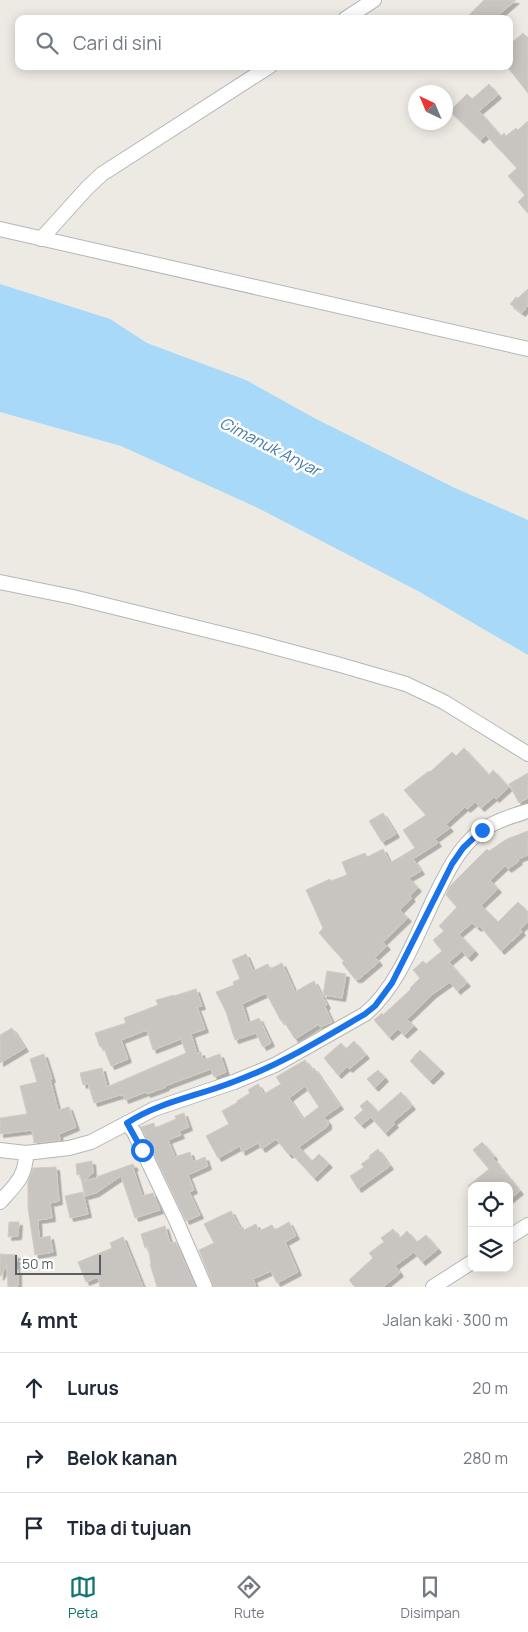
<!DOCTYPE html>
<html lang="id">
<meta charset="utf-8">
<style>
:root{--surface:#fff;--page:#f2f2f3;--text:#1f2937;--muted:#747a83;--line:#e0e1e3;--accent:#0f766e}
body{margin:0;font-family:Manrope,sans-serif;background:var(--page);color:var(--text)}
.controls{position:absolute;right:15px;bottom:15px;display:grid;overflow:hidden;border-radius:10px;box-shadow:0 2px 12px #0003}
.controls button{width:45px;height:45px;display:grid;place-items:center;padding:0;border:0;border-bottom:1px solid var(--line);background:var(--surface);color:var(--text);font:25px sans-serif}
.compass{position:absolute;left:408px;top:85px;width:45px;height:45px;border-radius:50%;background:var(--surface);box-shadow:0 2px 12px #0003;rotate:316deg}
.scale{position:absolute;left:15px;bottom:12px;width:86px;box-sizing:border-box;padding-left:5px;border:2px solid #5b5f63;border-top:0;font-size:14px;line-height:18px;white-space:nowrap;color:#5b5f63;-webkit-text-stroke:4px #fff;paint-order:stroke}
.stop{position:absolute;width:15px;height:15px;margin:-11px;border:4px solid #1a73e8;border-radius:50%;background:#fff}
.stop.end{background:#1a73e8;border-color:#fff;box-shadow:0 1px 5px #0008}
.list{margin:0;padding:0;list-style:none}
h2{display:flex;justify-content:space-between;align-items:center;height:65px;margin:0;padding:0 20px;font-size:21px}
h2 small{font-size:16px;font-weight:400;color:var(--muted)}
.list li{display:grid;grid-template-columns:32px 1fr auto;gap:15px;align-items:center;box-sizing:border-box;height:70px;padding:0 20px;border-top:1px solid var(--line)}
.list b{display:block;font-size:19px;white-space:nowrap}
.list em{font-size:16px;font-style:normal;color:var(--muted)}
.icon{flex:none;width:28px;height:28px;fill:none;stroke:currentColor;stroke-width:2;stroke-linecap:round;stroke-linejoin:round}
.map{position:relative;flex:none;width:528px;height:1287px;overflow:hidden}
.search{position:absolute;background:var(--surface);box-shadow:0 2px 12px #0003;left:15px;right:15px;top:15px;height:55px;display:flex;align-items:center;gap:12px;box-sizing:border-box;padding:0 18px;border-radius:10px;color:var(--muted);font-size:19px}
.sheet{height:275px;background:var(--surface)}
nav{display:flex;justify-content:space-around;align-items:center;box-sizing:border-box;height:70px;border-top:1px solid var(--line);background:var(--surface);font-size:14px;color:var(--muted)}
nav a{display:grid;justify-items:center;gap:2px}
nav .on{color:var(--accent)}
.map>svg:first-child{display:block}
.water{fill:#a8d9f9}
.building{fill:#c8c5c0;stroke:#d1ccc2;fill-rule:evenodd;filter:url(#shadow)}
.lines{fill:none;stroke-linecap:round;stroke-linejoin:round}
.street-casing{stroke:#b4b6ba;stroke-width:16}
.street{stroke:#fff;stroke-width:14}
.route{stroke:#1a73e8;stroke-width:6}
.labels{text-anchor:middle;stroke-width:5;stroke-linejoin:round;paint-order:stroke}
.water-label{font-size:16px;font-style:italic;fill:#467ba9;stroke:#fff}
</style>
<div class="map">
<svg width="528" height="1287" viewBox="0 0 528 1287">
<defs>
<filter id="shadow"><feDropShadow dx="3.5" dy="3.5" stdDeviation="0" flood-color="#0004"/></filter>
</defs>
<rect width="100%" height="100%" fill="#edeae3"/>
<!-- water -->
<polygon class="water" points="0,284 110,319 147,343 246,380 316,419 455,488 528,520 528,655 418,591 256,507 121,446 0,412"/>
<!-- building -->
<g class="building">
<polygon points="484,0 516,0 494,19 465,19"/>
<polygon points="523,33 528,38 528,93 509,69 509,45"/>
<polygon points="489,84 498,95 479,111 501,136 504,133 506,136 516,128 518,130 528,121 528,213 518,202 525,195 508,176 517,168 486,135 480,140 450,111 467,94 472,99"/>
<polygon points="528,289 528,305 522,313 510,304 516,297 518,298"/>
<polygon points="464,748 489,775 493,770 509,787 496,799 494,797 481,808 475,802 467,809 465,807 446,824 450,828 435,839 438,843 413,859 421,871 409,878 418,888 410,896 412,898 400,910 408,918 383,942 387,946 375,957 379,962 359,979 355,979 342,963 344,961 319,933 323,928 306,890 330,879 331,881 347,875 342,862 365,853 367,857 383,849 390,863 415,848 403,830 426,815 404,790 429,771 430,772 452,752 456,756"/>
<polygon points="528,773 528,798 519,803 509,784"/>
<polygon points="383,813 396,834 382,842 369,821"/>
<polygon points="528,831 528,855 518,859 519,861 508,869 505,866 490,880 498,889 481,905 498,922 518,902 528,912 528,922 520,929 522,932 501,951 480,926 478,928 472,923 459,934 475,951 468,958 462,951 449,962 467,983 457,991 450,982 433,994 407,1019 414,1026 404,1035 398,1029 389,1037 374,1020 382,1013 383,1015 411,989 410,988 420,978 413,970 423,961 426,964 442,951 433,940 444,931 439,926 457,907 446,895 450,886 487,849 489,851 507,839"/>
<polygon points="246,954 253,971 268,964 270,969 282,963 295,992 314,981 327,1005 325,1007 332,1022 320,1027 319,1024 295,1039 283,1020 281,1021 266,993 242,1004 248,1023 259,1018 271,1043 263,1047 256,1033 235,1040 226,1012 216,992 234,985 233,982 240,979 232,960"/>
<polygon points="327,971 346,974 342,998 323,995"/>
<polygon points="196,989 202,1006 197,1007 205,1029 191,1034 197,1054 201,1052 203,1060 220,1054 226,1072 214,1077 211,1069 165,1086 166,1087 147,1094 146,1092 125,1100 123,1095 121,1096 120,1095 94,1103 88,1083 83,1085 80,1073 102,1068 107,1087 186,1053 181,1039 153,1050 147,1030 121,1040 128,1059 111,1066 103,1046 100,1047 95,1033 126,1023 124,1018 158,1005 156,1000 174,995 174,996"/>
<polygon points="12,1028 25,1048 0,1063 0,1035"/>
<polygon points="354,1041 366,1055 349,1069 347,1067 338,1075 324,1058 341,1043 346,1049"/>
<polygon points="420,1050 441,1070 430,1081 410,1061"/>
<polygon points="44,1054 52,1079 50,1079 58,1110 69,1107 76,1127 59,1134 60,1140 34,1143 32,1130 0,1134 0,1118 27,1114 20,1086 37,1082 30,1059"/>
<path d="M 305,1060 L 312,1070 L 314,1068 L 340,1106 L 324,1117 L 328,1122 L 328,1126 L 299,1147 L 312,1161 L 319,1154 L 329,1164 L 314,1178 L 291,1153 L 289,1155 L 276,1139 L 262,1149 L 258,1143 L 242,1152 L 240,1146 L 218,1158 L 206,1136 L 229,1124 L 222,1111 L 238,1102 L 237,1101 L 250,1093 L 248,1090 L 258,1084 L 264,1094 L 281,1084 L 276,1077 ZM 305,1086 L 319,1107 L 303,1119 L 289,1098 Z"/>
<polygon points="378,1070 385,1078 375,1088 367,1079"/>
<polygon points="401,1092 412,1106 393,1122 395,1124 385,1133 371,1117 361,1125 354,1118 363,1110 360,1106 367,1100 378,1112"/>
<polygon points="184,1113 189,1127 179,1131 181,1135 168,1140 175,1157 190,1152 193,1162 205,1157 208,1166 188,1175 194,1190 189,1192 200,1215 186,1221 141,1127 154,1123 155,1128 176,1119 175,1116"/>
<polygon points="482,1142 494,1156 493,1158 520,1191 509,1200 509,1186 468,1186 489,1169 473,1150"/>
<polygon points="378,1149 390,1166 358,1189 350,1176 364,1167 361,1164 370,1158 369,1156"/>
<polygon points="92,1161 93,1173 83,1182 94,1178 94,1180 99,1176 133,1164 135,1167 133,1168 142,1196 153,1193 160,1210 135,1218 121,1176 96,1193 85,1196 80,1174 77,1175 76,1164"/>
<polygon points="56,1167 59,1201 50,1203 52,1218 38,1220 39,1238 50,1236 53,1252 35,1255 28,1208 28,1182 33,1168"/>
<polygon points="83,1192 88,1214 70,1218 65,1196"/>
<polygon points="231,1211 240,1228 243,1227 244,1230 256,1224 259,1231 272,1225 275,1230 289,1222 296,1236 285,1242 298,1272 277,1283 271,1271 253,1279 256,1287 214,1287 199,1250 214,1243 204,1224"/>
<polygon points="9,1222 19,1222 18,1236 8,1237"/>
<polygon points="165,1226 170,1243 176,1242 195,1287 157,1287 150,1264 151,1264 148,1246 145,1248 141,1234"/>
<polygon points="393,1229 400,1238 407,1231 417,1242 426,1235 438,1249 422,1262 414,1252 395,1266 400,1273 383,1287 355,1287 349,1280 373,1258 369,1253 384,1242 381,1238"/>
<polygon points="123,1237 143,1287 100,1287 98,1277 86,1282 78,1262 112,1248 110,1243"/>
<polygon points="0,1254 17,1255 16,1270 18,1270 18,1286 8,1287 7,1265 0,1277"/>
</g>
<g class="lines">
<defs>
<g id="street">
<polyline points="345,19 374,0"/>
<polyline points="0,229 528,349"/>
<polyline points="41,239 88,187 102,174 270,66"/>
<polyline points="0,582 73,597 255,642 337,664 406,684 444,702 528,754"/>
<polyline points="127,1123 134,1132 176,1220 205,1287"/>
<path d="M 0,1150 L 26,1153 L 69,1148 L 91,1142 L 154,1109 L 234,1082 L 275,1065 L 365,1014 C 403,983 421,920 445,877 C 454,859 465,842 482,830 C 496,821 512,816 528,811"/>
<path d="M 0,1202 C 15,1185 26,1177 26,1153"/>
<polyline points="509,1237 528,1225"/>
<polyline points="433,1287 472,1262"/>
</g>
</defs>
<!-- street casing -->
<use href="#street" class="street-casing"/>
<!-- street -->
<use href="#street" class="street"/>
</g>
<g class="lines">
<!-- route -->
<path class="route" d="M 142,1150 L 127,1123 C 159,1102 198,1096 233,1082 C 280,1065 322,1039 365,1014 L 375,1006 L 392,983 L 452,864 L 463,848 L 482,830"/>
</g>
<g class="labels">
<!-- water labels -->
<g class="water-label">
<text transform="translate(270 446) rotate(27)" y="6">Cimanuk Anyar</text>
</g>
</g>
</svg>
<div class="controls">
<button><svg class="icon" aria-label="locate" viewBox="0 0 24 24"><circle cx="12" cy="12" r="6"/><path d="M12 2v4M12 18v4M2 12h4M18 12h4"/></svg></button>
<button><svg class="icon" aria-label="layers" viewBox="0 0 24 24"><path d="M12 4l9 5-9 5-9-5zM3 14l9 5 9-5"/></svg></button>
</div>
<svg class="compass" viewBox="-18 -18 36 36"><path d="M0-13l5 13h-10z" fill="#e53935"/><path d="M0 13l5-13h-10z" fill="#747a83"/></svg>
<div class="scale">50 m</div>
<div class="stop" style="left:142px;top:1150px"></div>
<div class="stop end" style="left:482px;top:830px"></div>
<div class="search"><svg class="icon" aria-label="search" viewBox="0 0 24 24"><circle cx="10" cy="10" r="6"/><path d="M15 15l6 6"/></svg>Cari di sini</div>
</div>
<section class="sheet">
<h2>4 mnt<small>Jalan kaki · 300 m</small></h2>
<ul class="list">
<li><svg class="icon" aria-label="ahead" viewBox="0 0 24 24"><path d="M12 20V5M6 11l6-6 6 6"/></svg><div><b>Lurus</b></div><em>20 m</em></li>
<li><svg class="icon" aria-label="right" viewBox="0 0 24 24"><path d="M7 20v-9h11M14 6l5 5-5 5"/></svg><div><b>Belok kanan</b></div><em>280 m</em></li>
<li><svg class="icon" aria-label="arrive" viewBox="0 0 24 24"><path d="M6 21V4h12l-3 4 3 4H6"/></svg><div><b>Tiba di tujuan</b></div></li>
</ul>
</section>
<nav>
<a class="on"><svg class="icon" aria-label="map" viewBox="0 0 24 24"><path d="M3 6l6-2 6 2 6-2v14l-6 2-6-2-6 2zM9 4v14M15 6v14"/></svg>Peta</a>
<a><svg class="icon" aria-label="directions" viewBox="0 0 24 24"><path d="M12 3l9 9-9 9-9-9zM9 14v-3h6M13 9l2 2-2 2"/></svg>Rute</a>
<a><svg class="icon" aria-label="saved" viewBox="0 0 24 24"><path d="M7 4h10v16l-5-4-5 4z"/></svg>Disimpan</a>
</nav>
